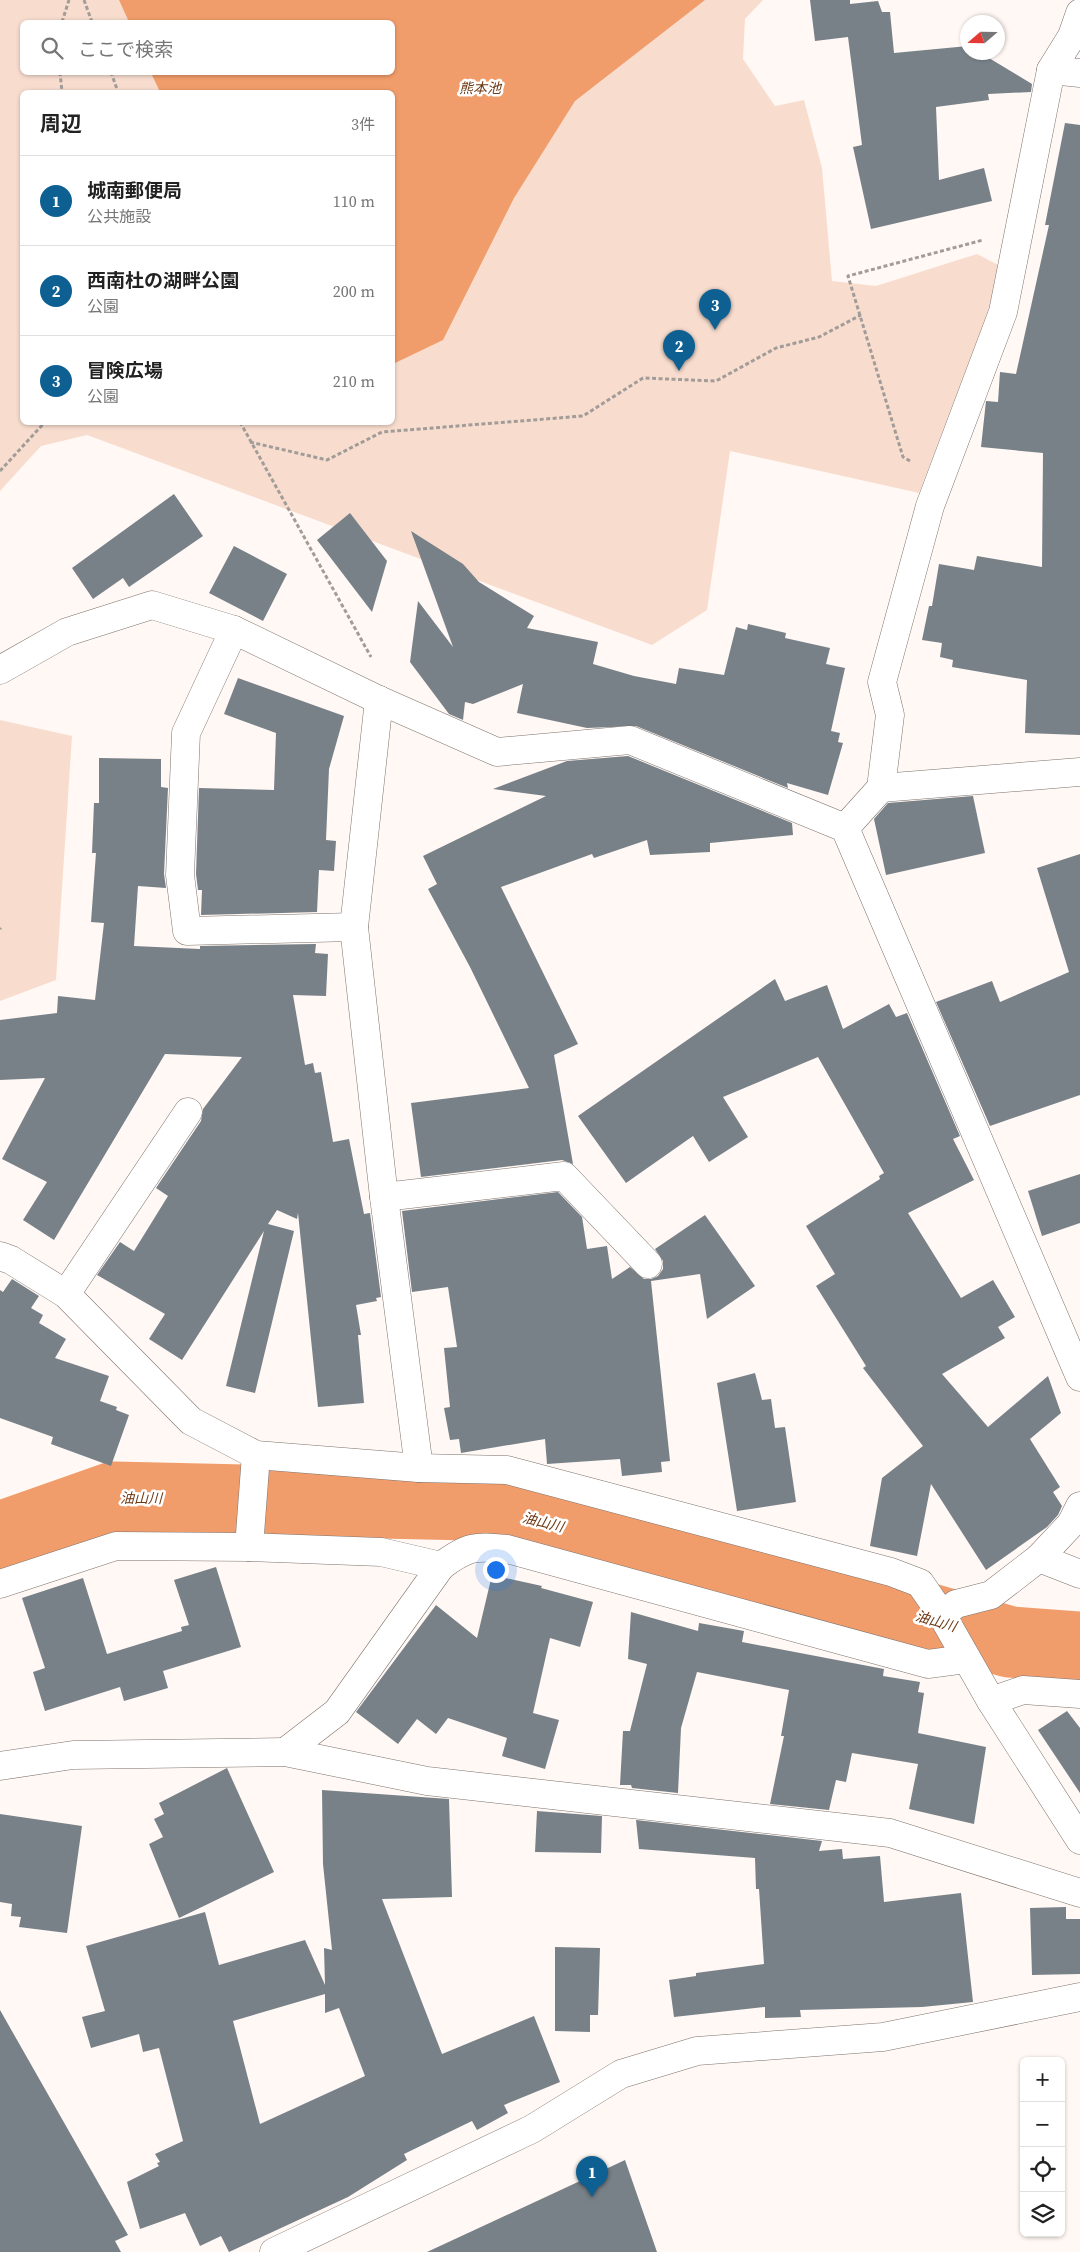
<!DOCTYPE html>
<html lang="ja">
<meta charset="utf-8">
<style>
:root{--surface:#fff;--page:#f2f2f2;--text:#222;--muted:#767676;--line:#e0e0e0;--accent:#0e6092}
body{margin:0;font-family:"Source Serif 4","Noto Sans JP",serif;background:var(--page);color:var(--text)}
.controls{position:absolute;right:15px;bottom:15px;display:grid;overflow:hidden;border-radius:8px;box-shadow:0 1px 4px #0004}
.controls button{width:45px;height:45px;display:grid;place-items:center;padding:0;border:0;border-bottom:1px solid var(--line);background:var(--surface);color:var(--text);font:25px sans-serif}
.compass{position:absolute;left:960px;top:15px;width:45px;height:45px;border-radius:50%;background:var(--surface);box-shadow:0 1px 4px #0004;rotate:250deg}
.you{position:absolute;left:495px;top:1569px;width:18px;height:18px;margin:-12px;border:4px solid #fff;border-radius:50%;background:#1a73e8;box-shadow:0 0 0 8px #1a73e833}
.badge{display:grid;place-items:center;width:32px;height:32px;border-radius:50%;background:var(--accent);color:#fff;font-size:16px;font-weight:700}
.pin{position:absolute;translate:-50% -41px;filter:drop-shadow(0 1px 2px #0008)}
.pin::after{content:'';position:absolute;top:26px;width:18px;height:15px;background:inherit;clip-path:polygon(0 0,100% 0,50% 100%)}
.list{margin:0;padding:0;list-style:none}
h2{display:flex;justify-content:space-between;align-items:center;height:65px;margin:0;padding:0 20px;font-size:21px}
h2 small{font-size:16px;font-weight:400;color:var(--muted)}
.list li{display:grid;grid-template-columns:32px 1fr auto;gap:15px;align-items:center;box-sizing:border-box;height:90px;padding:0 20px;border-top:1px solid var(--line)}
.list b{display:block;font-size:19px;white-space:nowrap}
.list p{margin:0;font-size:16px;white-space:nowrap;color:var(--muted)}
.list em{font-size:16px;font-style:normal;color:var(--muted)}
.icon{flex:none;width:28px;height:28px;fill:none;stroke:currentColor;stroke-width:2;stroke-linecap:round;stroke-linejoin:round}
.map{position:relative;flex:none;width:1080px;height:2252px;overflow:hidden}
.search{position:absolute;background:var(--surface);box-shadow:0 1px 4px #0004;left:20px;top:20px;width:375px;height:55px;display:flex;align-items:center;gap:12px;box-sizing:border-box;padding:0 18px;border-radius:8px;color:var(--muted);font-size:19px}
.panel{position:absolute;background:var(--surface);box-shadow:0 1px 4px #0004;left:20px;top:90px;width:375px;height:335px;border-radius:8px}
.map>svg:first-child{display:block}
.green{fill:#f8ddcf;fill-rule:evenodd}
.water{fill:#f19d6b}
.lines{fill:none;stroke-linecap:round;stroke-linejoin:round}
.river{stroke:#f19d6b;stroke-width:71}
.building{fill:#788188;fill-rule:evenodd}
.street-casing{stroke:#7d736d;stroke-width:29}
.path{stroke:#a29c99;stroke-width:3;stroke-dasharray:4 2.5;stroke-linecap:butt}
.street{stroke:#fff;stroke-width:28}
.labels{text-anchor:middle;stroke-width:5;stroke-linejoin:round;paint-order:stroke}
.water-label{font-size:14px;font-style:italic;fill:#6f3914;stroke:#fff}
</style>
<div class="map">
<svg width="1080" height="2252" viewBox="0 0 1080 2252">
<rect width="100%" height="100%" fill="#fff8f4"/>
<!-- green -->
<g class="green">
<path d="M 0,0 L 763,0 L 745,19 L 743,59 L 775,106 L 804,100 L 822,168 L 832,281 L 876,286 L 977,254 L 1002,267 L 985,320 L 919,493 L 730,451 L 707,610 L 652,645 L 87,435 L 41,446 L 0,491 ZM 22,22 L 392,22 L 392,72 L 22,72 ZM 22,92 L 392,92 L 392,422 L 22,422 Z"/>
<polygon points="0,720 72,736 56,980 0,1001"/>
</g>
<!-- water -->
<polygon class="water" points="119,0 705,0 575,101 514,198 443,340 393,364 392,92 160,92 151,73 392,72 392,22 129,22"/>
<g class="lines">
<!-- river -->
<polyline class="river" points="0,1537 114,1497 471,1505 748,1574 860,1599 1010,1642 1080,1647"/>
</g>
<!-- building -->
<g class="building">
<polygon points="810,0 850,0 850,4 878,1 882,12 890,12 894,53 968,46 968,52 979,52 1032,84 1031,92 988,94 989,100 936,107 939,180 984,168 992,201 871,229 853,147 862,145 848,37 815,41"/>
<polygon points="1065,123 1080,125 1080,735 1025,733 1027,680 952,667 953,660 940,657 942,643 922,640 929,606 932,606 939,564 974,570 977,556 1042,567 1043,453 981,447 986,401 998,402 1000,372 1016,374 1049,225 1045,225"/>
<polygon points="174,494 203,536 129,587 123,578 93,599 72,568"/>
<polygon points="350,513 387,561 372,612 317,540"/>
<polygon points="411,531 463,564 479,582 534,616 527,628 598,642 593,664 634,676 676,684 679,668 724,675 736,627 747,630 748,624 786,633 785,638 830,648 826,664 845,668 831,731 840,733 838,742 843,743 828,795 787,783 788,788 636,726 587,728 517,713 523,684 473,704 465,702 463,720 449,714 410,662 418,601 453,647"/>
<polygon points="234,546 287,574 263,621 209,593"/>
<polygon points="238,678 344,716 329,769 326,840 336,841 334,871 319,870 317,912 201,915 202,890 198,890 196,874 199,788 274,790 276,733 224,714"/>
<polygon points="628,756 792,823 793,835 710,843 710,852 650,855 647,840 594,858 592,854 501,887 578,1044 554,1055 573,1164 562,1160 421,1177 411,1103 529,1088 470,967 428,889 437,884 423,856 546,796 493,789 567,761"/>
<polygon points="99,758 161,759 161,787 168,788 164,874 166,888 138,886 134,946 200,949 200,946 316,944 315,953 328,954 326,996 293,995 305,1065 313,1063 315,1073 321,1072 333,1142 349,1139 364,1214 370,1213 381,1297 376,1298 377,1301 356,1305 361,1335 358,1335 364,1403 318,1407 298,1213 297,1219 277,1210 268,1224 294,1231 255,1393 226,1386 264,1231 182,1360 149,1339 165,1314 97,1275 120,1242 134,1251 168,1196 156,1188 201,1121 203,1109 242,1057 165,1054 54,1240 23,1220 47,1182 2,1159 45,1078 0,1080 0,1020 57,1013 58,996 95,1000 104,923 91,922 96,853 92,853 94,803 99,803"/>
<polygon points="973,796 985,853 886,875 874,819 888,803"/>
<polygon points="1080,854 1080,1095 990,1126 936,1002 992,981 1000,1002 1069,972 1037,868"/>
<polygon points="775,979 785,1001 827,985 843,1029 889,1004 896,1017 907,1013 960,1136 953,1139 974,1180 908,1213 961,1298 993,1280 1015,1317 998,1327 1005,1338 942,1374 988,1427 1048,1376 1061,1413 1030,1439 1060,1487 1053,1492 1062,1506 1058,1515 1047,1527 986,1570 931,1484 917,1556 870,1546 882,1478 923,1446 863,1368 866,1366 816,1286 835,1274 806,1226 880,1179 879,1176 884,1173 818,1057 723,1097 748,1137 709,1162 693,1136 626,1183 578,1116"/>
<polygon points="1080,1174 1080,1223 1042,1236 1028,1191"/>
<polygon points="558,1192 582,1217 587,1249 607,1246 612,1279 630,1267 644,1279 651,1279 658,1276 663,1269 663,1261 655,1249 705,1215 755,1286 707,1319 700,1274 651,1281 670,1461 661,1462 662,1472 622,1476 620,1459 547,1464 545,1439 461,1453 459,1439 450,1440 444,1408 450,1407 444,1348 457,1347 448,1287 412,1292 402,1211"/>
<polygon points="12,1279 39,1296 31,1308 43,1315 39,1323 66,1339 55,1358 109,1376 100,1401 117,1407 116,1410 129,1415 111,1466 51,1444 53,1437 0,1418 0,1290 3,1292"/>
<polygon points="755,1373 762,1400 771,1399 775,1428 785,1427 796,1502 737,1511 717,1383"/>
<polygon points="216,1567 241,1647 163,1671 168,1688 124,1701 120,1687 45,1711 33,1672 45,1668 22,1598 83,1578 107,1654 182,1631 181,1627 189,1625 174,1580"/>
<polygon points="492,1575 542,1586 541,1588 593,1602 580,1647 550,1638 533,1713 559,1720 545,1769 502,1756 507,1738 448,1718 436,1734 417,1719 398,1744 356,1712 436,1605 477,1638"/>
<polygon points="631,1612 698,1631 699,1623 744,1631 742,1642 884,1669 883,1676 920,1682 918,1692 924,1693 918,1733 986,1747 974,1824 909,1809 918,1764 852,1753 846,1782 836,1780 829,1810 770,1804 784,1736 781,1736 789,1690 697,1672 681,1728 678,1793 632,1788 631,1785 620,1785 623,1731 630,1731 647,1664 628,1659"/>
<polygon points="1067,1711 1080,1728 1080,1793 1038,1730"/>
<polygon points="227,1768 274,1872 179,1918 149,1844 163,1837 154,1819 164,1814 159,1803"/>
<path d="M 322,1790 L 449,1799 L 452,1897 L 382,1899 L 442,2054 L 534,2016 L 560,2082 L 504,2105 L 508,2113 L 477,2130 L 472,2121 L 404,2154 L 407,2160 L 348,2197 L 229,2252 L 221,2236 L 200,2246 L 185,2213 L 140,2229 L 127,2182 L 159,2166 L 157,2163 L 160,2162 L 155,2154 L 183,2141 L 159,2048 L 143,2052 L 139,2034 L 91,2048 L 82,2017 L 105,2011 L 86,1946 L 205,1912 L 219,1965 L 305,1940 L 325,1985 L 324,1948 L 332,1950 L 323,1864 ZM 325,1994 L 325,2013 L 339,2008 L 365,2076 L 260,2124 L 233,2021 Z"/>
<polygon points="537,1811 602,1816 601,1853 535,1852"/>
<polygon points="0,1814 82,1826 67,1933 19,1927 21,1917 11,1916 12,1904 0,1902"/>
<polygon points="636,1820 822,1841 819,1851 842,1849 843,1859 880,1856 884,1902 961,1893 973,2002 922,2007 800,2010 801,2017 765,2018 765,2007 674,2017 669,1980 696,1976 696,1973 764,1964 759,1889 756,1889 755,1858 639,1849"/>
<polygon points="1066,1907 1066,1919 1080,1919 1080,1974 1032,1975 1030,1908"/>
<polygon points="555,1947 600,1948 598,2015 590,2015 590,2032 555,2031"/>
<polygon points="0,2010 128,2235 115,2241 121,2252 0,2252"/>
<polygon points="625,2160 657,2252 427,2252 608,2168"/>
</g>
<g class="lines">
<defs>
<g id="street">
<polyline points="1051,70 1080,73"/>
<polyline points="234,630 186,733 180,875 187,931 354,927"/>
<polyline points="0,670 67,632 152,605 234,630 379,700 497,752 630,740 845,828 1080,1377"/>
<polyline points="881,788 1080,772"/>
<polyline points="845,828 881,788 890,715 882,682 930,506 1003,312 1051,70 1072,36 1080,13"/>
<polyline points="384,1197 564,1176 648,1264"/>
<polyline points="0,1256 11,1260 66,1294 191,1421 256,1455 419,1468 384,1197 354,927 379,700"/>
<polyline points="66,1294 188,1112"/>
<polyline points="419,1468 507,1470 891,1572 920,1583 942,1615 956,1604 991,1595 1039,1558 1080,1574"/>
<polyline points="249,1547 256,1455"/>
<polyline points="1039,1558 1071,1524 1080,1506"/>
<path d="M 441,1566 C 468,1546 474,1546 507,1549 L 928,1664 L 966,1659"/>
<polyline points="0,1584 116,1546 249,1547 381,1552 441,1566 337,1712 285,1752"/>
<polyline points="942,1615 991,1701 1080,1840"/>
<polyline points="991,1701 1023,1690 1080,1694"/>
<polyline points="0,1766 73,1755 285,1752 427,1781 890,1833 1080,1893"/>
<polyline points="274,2252 532,2129 621,2074 697,2051 883,2037 1080,1997"/>
</g>
</defs>
<!-- street casing -->
<use href="#street" class="street-casing"/>
<!-- path -->
<g class="path">
<polyline points="84,0 92,22"/>
<polyline points="62,22 69,0"/>
<polyline points="60,72 62,92"/>
<polyline points="111,72 118,92"/>
<polyline points="240,422 371,657"/>
<polyline points="250,442 327,460 382,432 583,416 643,378 716,381 776,348 819,337 861,315"/>
<polyline points="910,461 903,457 848,276 983,240"/>
<polyline points="0,471 45,422"/>
<polyline points="0,929 1,928"/>
</g>
<!-- street -->
<use href="#street" class="street"/>
</g>
<g class="labels">
<!-- water labels -->
<g class="water-label">
<text x="480" y="93">熊本池</text>
<text transform="translate(141 1498) rotate(1)" y="5">油山川</text>
<text transform="translate(543 1522) rotate(14)" y="5">油山川</text>
<text transform="translate(936 1621) rotate(16)" y="5">油山川</text>
</g>
</g>
</svg>
<div class="controls">
<button>+</button>
<button>−</button>
<button><svg class="icon" aria-label="locate" viewBox="0 0 24 24"><circle cx="12" cy="12" r="6"/><path d="M12 2v4M12 18v4M2 12h4M18 12h4"/></svg></button>
<button><svg class="icon" aria-label="layers" viewBox="0 0 24 24"><path d="M12 4l9 5-9 5-9-5zM3 14l9 5 9-5"/></svg></button>
</div>
<svg class="compass" viewBox="-18 -18 36 36"><path d="M0-13l5 13h-10z" fill="#e53935"/><path d="M0 13l5-13h-10z" fill="#767676"/></svg>
<div class="you"></div>
<div class="pin badge" style="left:592px;top:2197px">1</div>
<div class="pin badge" style="left:679px;top:371px">2</div>
<div class="pin badge" style="left:715px;top:330px">3</div>
<div class="search"><svg class="icon" aria-label="search" viewBox="0 0 24 24"><circle cx="10" cy="10" r="6"/><path d="M15 15l6 6"/></svg>ここで検索</div>
<section class="panel">
<h2>周辺<small>3件</small></h2>
<ul class="list">
<li><span class="badge">1</span><div><b>城南郵便局</b><p>公共施設</p></div><em>110 m</em></li>
<li><span class="badge">2</span><div><b>西南杜の湖畔公園</b><p>公園</p></div><em>200 m</em></li>
<li><span class="badge">3</span><div><b>冒険広場</b><p>公園</p></div><em>210 m</em></li>
</ul>
</section>
</div>
